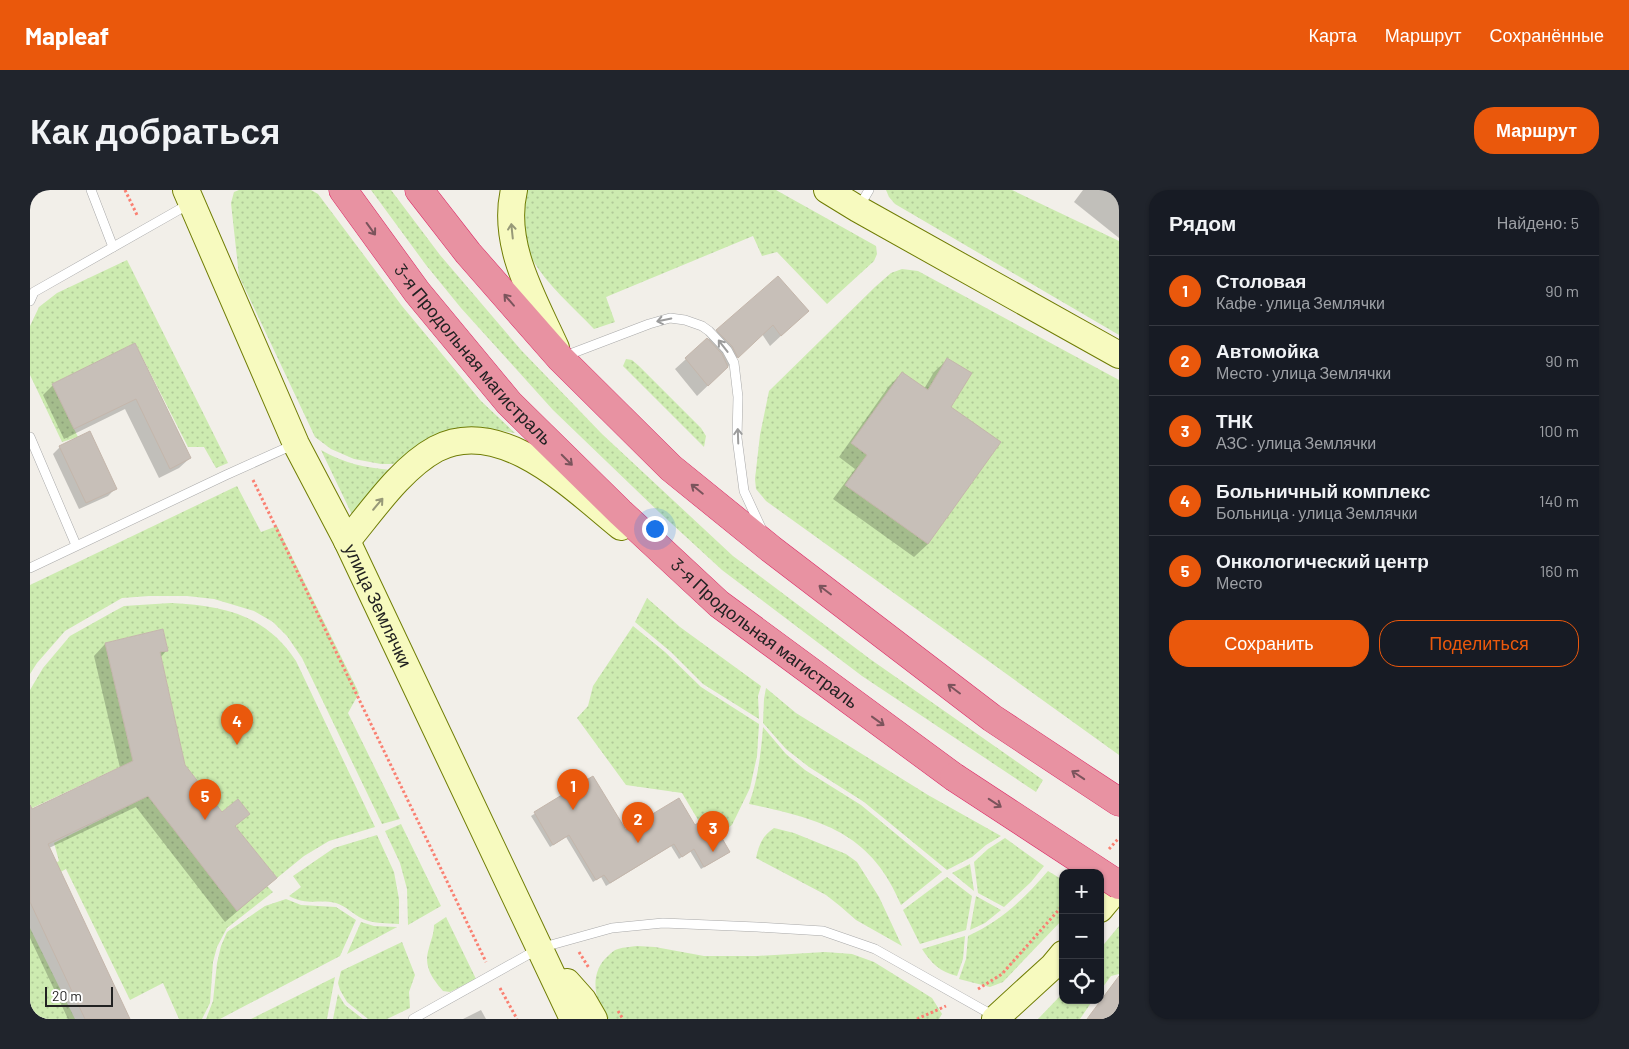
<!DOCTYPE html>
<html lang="ru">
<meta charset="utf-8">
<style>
:root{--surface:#171b24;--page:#20242c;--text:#f1f3f6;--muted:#9ea1a6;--line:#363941;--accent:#ea580c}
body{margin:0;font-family:Barlow,sans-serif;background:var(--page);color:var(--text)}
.controls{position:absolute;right:15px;bottom:15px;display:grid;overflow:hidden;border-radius:10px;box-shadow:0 1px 4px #0004}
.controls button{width:45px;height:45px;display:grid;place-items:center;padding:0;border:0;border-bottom:1px solid var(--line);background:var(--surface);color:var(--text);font:25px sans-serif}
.scale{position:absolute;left:15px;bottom:12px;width:68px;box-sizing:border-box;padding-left:5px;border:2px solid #222;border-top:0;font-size:14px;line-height:18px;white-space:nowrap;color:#222;-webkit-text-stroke:4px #fff;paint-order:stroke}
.you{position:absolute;left:624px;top:338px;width:18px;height:18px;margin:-12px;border:4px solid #fff;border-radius:50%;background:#1a73e8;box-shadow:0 0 0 8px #1a73e833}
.badge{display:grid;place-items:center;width:32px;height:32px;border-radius:50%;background:var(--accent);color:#fff;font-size:16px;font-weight:700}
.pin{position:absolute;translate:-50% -41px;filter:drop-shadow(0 1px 2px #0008)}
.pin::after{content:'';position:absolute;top:26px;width:18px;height:15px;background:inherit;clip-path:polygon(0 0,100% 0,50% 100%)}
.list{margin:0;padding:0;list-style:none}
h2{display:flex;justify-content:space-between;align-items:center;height:65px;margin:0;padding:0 20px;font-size:21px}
h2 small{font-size:16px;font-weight:400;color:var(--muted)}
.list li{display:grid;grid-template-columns:32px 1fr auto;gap:15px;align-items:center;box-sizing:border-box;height:70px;padding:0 20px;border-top:1px solid var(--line)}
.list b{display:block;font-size:19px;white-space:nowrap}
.list p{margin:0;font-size:16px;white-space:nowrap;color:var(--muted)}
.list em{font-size:16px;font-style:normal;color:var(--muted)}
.actions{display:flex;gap:10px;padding:15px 20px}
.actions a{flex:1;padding:11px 0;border:1px solid var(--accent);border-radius:20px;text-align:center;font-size:18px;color:var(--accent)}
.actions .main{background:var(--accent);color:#fff}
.icon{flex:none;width:28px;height:28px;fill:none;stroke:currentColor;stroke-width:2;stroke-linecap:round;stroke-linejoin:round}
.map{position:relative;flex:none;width:1089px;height:829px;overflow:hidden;border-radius:20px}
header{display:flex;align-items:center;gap:30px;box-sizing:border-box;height:70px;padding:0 25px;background:var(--accent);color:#fff}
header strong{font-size:24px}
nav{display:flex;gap:28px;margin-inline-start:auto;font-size:18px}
.intro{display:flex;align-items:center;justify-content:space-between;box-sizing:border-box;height:120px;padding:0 30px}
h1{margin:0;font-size:35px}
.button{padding:12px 22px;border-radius:20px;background:var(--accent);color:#fff;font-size:18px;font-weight:700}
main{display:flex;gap:30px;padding:0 30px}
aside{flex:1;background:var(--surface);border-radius:20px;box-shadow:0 1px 4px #0004}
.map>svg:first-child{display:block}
.grass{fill:url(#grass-dots)}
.shadow{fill:#0003}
.building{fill:#c7bfb8;stroke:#c4b6ab}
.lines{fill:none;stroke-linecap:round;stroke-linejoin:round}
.lane-casing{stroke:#a9a9a9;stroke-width:10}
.secondary-casing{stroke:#707d05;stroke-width:28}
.highway-casing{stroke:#dc2a67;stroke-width:29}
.path{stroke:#fa8072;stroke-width:3;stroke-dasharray:2.5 2.5;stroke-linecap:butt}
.lane{stroke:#fff;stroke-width:9}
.secondary{stroke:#f7fabf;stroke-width:26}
.highway{stroke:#e892a2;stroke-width:28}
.highway-bridge-casing{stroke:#dc2a67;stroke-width:29;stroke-linecap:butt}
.highway-bridge{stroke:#e892a2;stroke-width:28}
.oneway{stroke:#7b545c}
.oneway2{stroke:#979978}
.oneway3{stroke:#9c9c9c}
.labels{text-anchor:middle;stroke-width:4.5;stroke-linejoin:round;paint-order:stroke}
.street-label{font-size:18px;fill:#222;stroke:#fff}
</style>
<header>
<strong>Mapleaf</strong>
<nav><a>Карта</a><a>Маршрут</a><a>Сохранённые</a></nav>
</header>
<div class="intro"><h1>Как добраться</h1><a class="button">Маршрут</a></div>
<main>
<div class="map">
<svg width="1089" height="829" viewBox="0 0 1089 829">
<defs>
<pattern id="grass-dots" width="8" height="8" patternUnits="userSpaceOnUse" patternTransform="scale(1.25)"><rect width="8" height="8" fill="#cdebb0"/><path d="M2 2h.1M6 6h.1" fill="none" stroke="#b0c997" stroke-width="1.8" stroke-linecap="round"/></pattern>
</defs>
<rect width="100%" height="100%" fill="#f2efe9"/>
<!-- grass -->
<g class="grass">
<polygon points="209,0 281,0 288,4 372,116 451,211 485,243 462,239 435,239 366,274 351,274 324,269 301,259 285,247 209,86 201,13 204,2"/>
<polygon points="341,0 361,0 410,65 491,160 572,244 703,366 840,469 1013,590 1006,602 832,486 692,380 629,322 523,220 431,118 396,75"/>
<path d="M 496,0 L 746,0 L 846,56 L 847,64 L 844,71 L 797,114 L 747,62 L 732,66 L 723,46 L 576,107 L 585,132 L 564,139 C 543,117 517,95 502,69 C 492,50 492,21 496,0 Z"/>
<polygon points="856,0 982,0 1089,51 1089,145 865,14 859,7"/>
<polygon points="97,70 198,273 186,278 174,257 158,257 105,153 22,194 48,247 32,252 0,185 0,136 9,117 27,103"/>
<polygon points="872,79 888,81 1089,190 1089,565 736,311 726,299 725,289 730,245 739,201 845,97 861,83"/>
<polygon points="596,169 602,170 609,176 671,238 676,246 674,257 593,176"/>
<path d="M 291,260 C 313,273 336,278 361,280 L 326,333 Z"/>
<polygon points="207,296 231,342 247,336 329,503 318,523 370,629 352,634 272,468 257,446 243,432 224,421 184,409 157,406 119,406 92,408 35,441 7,473 0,484 0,395"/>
<polygon points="617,408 650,437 731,496 728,506 729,529 673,494 641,462 605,432"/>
<path d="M 141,413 C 194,416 235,424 266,471 L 345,637 L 299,651 L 274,666 L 247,688 L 205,636 L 220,624 L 208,609 L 192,622 L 155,575 L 130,462 L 138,460 L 133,439 L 75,453 L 103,571 L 0,619 L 0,500 L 13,478 L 40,446 L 81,423 L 94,416 Z"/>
<polygon points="603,436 635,462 671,497 729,534 727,566 720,598 702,635 680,650 652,603 596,595 547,528 558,516 563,496"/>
<polygon points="736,498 766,523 898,605 971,646 956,655 942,667 917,680 834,612 779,577 756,559 733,533 734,509"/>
<path d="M 733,537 L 756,564 L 775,580 L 831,615 L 912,682 L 871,715 C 841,642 790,629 719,614 C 728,589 731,563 733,537 Z"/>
<polygon points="118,606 207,721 237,696 243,702 197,738 187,757 183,772 180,813 172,829 149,829 133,793 100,810 36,679 18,689 14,680 29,671 24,653"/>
<polygon points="371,634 411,716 378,735 377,699 370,673 355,641"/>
<path d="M 744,638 L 764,643 L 816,664 L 827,672 L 849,707 L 872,756 L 826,730 L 810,716 L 796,705 L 726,668 C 729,655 732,646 744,638 Z"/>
<path d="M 347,645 L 364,682 L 369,709 L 369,734 C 357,733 344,734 333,729 C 324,725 316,716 306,713 C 288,709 278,716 259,706 L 271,697 L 263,686 L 304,658 Z"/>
<polygon points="975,648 1014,676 1001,692 974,717 948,703 944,672 958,659"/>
<polygon points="940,674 944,701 922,683"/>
<path d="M 1018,681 L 1033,690 L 1033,729 L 973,792 L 960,797 L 929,789 L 936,769 L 938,746 C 971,731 995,708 1018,681 Z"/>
<polygon points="917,687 942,706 936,740 890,754 873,720"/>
<polygon points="946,706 971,720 955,733 940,740"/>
<polygon points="256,709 271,715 306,717 326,730 310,766 190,829 176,829 183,811 187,773 191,756 197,742 235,716"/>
<path d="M 416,727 L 446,789 L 420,802 L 413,801 C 402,788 393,776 399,758 C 401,750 404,744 404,735 Z"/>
<polygon points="331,732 344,736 367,737 317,764"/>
<polygon points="1089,736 1089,784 1081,786 1070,801 1070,759"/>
<polygon points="0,738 45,829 0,829"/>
<path d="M 935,746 L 933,769 L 927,786 C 910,782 901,773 892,759 Z"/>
<polygon points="372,752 385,785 379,802 380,818 357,829 338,829 317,812 310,800 308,793 311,781"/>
<path d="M 607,756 L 625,757 L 674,766 L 727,766 L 795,762 L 822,764 L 844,772 L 902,808 L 912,824 L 909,829 L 577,829 C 564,810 559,782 578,766 C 581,763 584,760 588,759 C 594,757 601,757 607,756 Z"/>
<polygon points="305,787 297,829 221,829"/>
<polygon points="1033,803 1033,810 1063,810 1050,829 1008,829"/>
<polygon points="308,804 315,815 333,829 303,829"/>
</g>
<!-- shadow -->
<g class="shadow">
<polygon points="1053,0 1089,0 1089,48 1044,12"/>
<polygon points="767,131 740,156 732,144 667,206 645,179 687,141"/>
<polygon points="104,155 160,268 149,278 129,288 95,219 34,249 13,205 23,195"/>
<polygon points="918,169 898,354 884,367 803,309 825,279 809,267 859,196 872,183 894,199 904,182"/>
<polygon points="30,257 85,299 78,306 49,319 23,264"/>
<polygon points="75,454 137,460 130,468 154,575 191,624 218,624 204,637 246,688 195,732 106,617 19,658 99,829 38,829 0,748 0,621 90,578 64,466"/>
<polygon points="563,587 596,642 665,636 695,665 671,679 660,661 649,669 641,656 576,696 571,687 563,692 536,647 520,657 501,626"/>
<polygon points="451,820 456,829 433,829"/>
</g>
<!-- building -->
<g class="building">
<polygon points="748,86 779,121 751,146 743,135 708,168 702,156 686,140"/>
<polygon points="677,148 692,164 698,177 678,196 655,168"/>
<polygon points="105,153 161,268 140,279 106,209 44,239 22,194"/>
<polygon points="917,168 942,183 921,217 971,252 898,354 815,295 837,265 821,253 872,182 898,200"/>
<polygon points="60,241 87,299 56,313 29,256"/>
<polygon points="133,439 138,461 130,462 155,575 192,622 208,609 220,624 205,636 247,688 207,721 118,606 18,654 100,829 55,829 0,712 0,615 2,619 103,571 75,453"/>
<polygon points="563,586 596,640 649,608 665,635 679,626 700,662 674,677 664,659 652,667 644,654 580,693 574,685 566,690 539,645 523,655 504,622"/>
<polygon points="1089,786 1089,823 1085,829 1057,829"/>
</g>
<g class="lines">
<defs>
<g id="lane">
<polyline points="61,0 83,57"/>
<polyline points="829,17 839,0"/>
<polyline points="0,111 4,102 159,14"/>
<polyline points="535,166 619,134 640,128 655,130 672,136 679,141 697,160 704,173 708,207 707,248 714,301 732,340"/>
<polyline points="0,247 46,355"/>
<polyline points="0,378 196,285 265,254"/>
<polyline points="383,829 510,758 582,738 633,733 727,737 793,741 845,759 964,826"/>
</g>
<g id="secondary">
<path id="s1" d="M 156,0 L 266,254 L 317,351 L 543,829"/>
<path d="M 484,0 C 471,55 504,109 526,158"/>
<polyline points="797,0 828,19 1089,165"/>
<path d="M 317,351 C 342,321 371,278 406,259 C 471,225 544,299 591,337"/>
<polyline points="1070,719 1089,696"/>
<polyline points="537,792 553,810 564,829"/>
<polyline points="965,829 1023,776 1033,764"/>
</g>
<g id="highway">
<path id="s2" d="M 313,0 L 387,102 L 479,213 L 590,322 L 689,414 L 924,587"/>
<polyline points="389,0 438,63 530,168 641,278 741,359 962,528 1089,612"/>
</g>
</defs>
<!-- lane casing -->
<use href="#lane" class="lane-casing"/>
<!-- secondary casing -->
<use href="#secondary" class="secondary-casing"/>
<!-- highway casing -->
<use href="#highway" class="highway-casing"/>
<!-- path -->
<g class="path">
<polyline points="95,0 108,27"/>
<polyline points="223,290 456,772"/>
<polyline points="1079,659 1089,648"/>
<polyline points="549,762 559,778"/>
<polyline points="470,798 487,829"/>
<polyline points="948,799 972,784 1033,715"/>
<polyline points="588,821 593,829"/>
<polyline points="887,829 916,816"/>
</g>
<!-- lane -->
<use href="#lane" class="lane"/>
<!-- secondary -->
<use href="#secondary" class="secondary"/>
<!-- highway -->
<use href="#highway" class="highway"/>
<defs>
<polyline id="highway-bridge" points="924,587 1089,695"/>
</defs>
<!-- highway-bridge casing -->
<use href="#highway-bridge" class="highway-bridge-casing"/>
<!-- highway-bridge -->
<use href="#highway-bridge" class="highway-bridge"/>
</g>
<!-- one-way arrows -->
<defs><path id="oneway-shaft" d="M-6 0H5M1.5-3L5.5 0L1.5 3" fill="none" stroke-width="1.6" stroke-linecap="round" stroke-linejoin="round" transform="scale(1.25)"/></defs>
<g class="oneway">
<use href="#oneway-shaft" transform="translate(341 39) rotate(54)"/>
<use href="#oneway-shaft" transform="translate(479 110) rotate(-131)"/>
<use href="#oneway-shaft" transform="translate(537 270) rotate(45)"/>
<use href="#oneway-shaft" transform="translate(667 299) rotate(-141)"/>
<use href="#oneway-shaft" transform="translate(795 400) rotate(-143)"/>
<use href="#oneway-shaft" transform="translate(924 499) rotate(-143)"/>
<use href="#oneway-shaft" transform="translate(848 531) rotate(36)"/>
<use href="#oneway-shaft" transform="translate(1048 585) rotate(-146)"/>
<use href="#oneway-shaft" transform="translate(965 613) rotate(33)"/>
</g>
<g class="oneway2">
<use href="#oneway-shaft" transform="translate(482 41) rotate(-96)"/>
<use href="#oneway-shaft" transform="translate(348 314) rotate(-50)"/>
</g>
<g class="oneway3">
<use href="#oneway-shaft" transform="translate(634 130) rotate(168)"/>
<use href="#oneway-shaft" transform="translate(693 156) rotate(-128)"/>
<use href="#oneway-shaft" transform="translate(708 246) rotate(-92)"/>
</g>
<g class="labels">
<!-- street labels -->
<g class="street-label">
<text dy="6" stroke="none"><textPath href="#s2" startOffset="210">3-я Продольная магистраль</textPath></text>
<text dy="6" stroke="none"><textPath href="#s1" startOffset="458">улица Землячки</textPath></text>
<text dy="6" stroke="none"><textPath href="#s2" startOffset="615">3-я Продольная магистраль</textPath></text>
</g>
</g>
</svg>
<div class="controls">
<button>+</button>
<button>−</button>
<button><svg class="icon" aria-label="locate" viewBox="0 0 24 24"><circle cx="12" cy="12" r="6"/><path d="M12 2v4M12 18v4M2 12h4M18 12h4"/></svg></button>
</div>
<div class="scale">20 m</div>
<div class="you"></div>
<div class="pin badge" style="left:543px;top:620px">1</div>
<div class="pin badge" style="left:608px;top:653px">2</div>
<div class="pin badge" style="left:683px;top:662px">3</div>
<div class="pin badge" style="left:207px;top:555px">4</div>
<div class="pin badge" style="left:175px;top:630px">5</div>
</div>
<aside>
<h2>Рядом<small>Найдено: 5</small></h2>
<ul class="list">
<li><span class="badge">1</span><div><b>Столовая</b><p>Кафе · улица Землячки</p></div><em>90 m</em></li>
<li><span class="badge">2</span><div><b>Автомойка</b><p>Место · улица Землячки</p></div><em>90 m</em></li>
<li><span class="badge">3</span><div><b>ТНК</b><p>АЗС · улица Землячки</p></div><em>100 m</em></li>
<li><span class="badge">4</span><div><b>Больничный комплекс</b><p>Больница · улица Землячки</p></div><em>140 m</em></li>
<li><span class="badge">5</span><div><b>Онкологический центр</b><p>Место</p></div><em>160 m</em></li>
</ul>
<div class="actions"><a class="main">Сохранить</a><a>Поделиться</a></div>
</aside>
</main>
